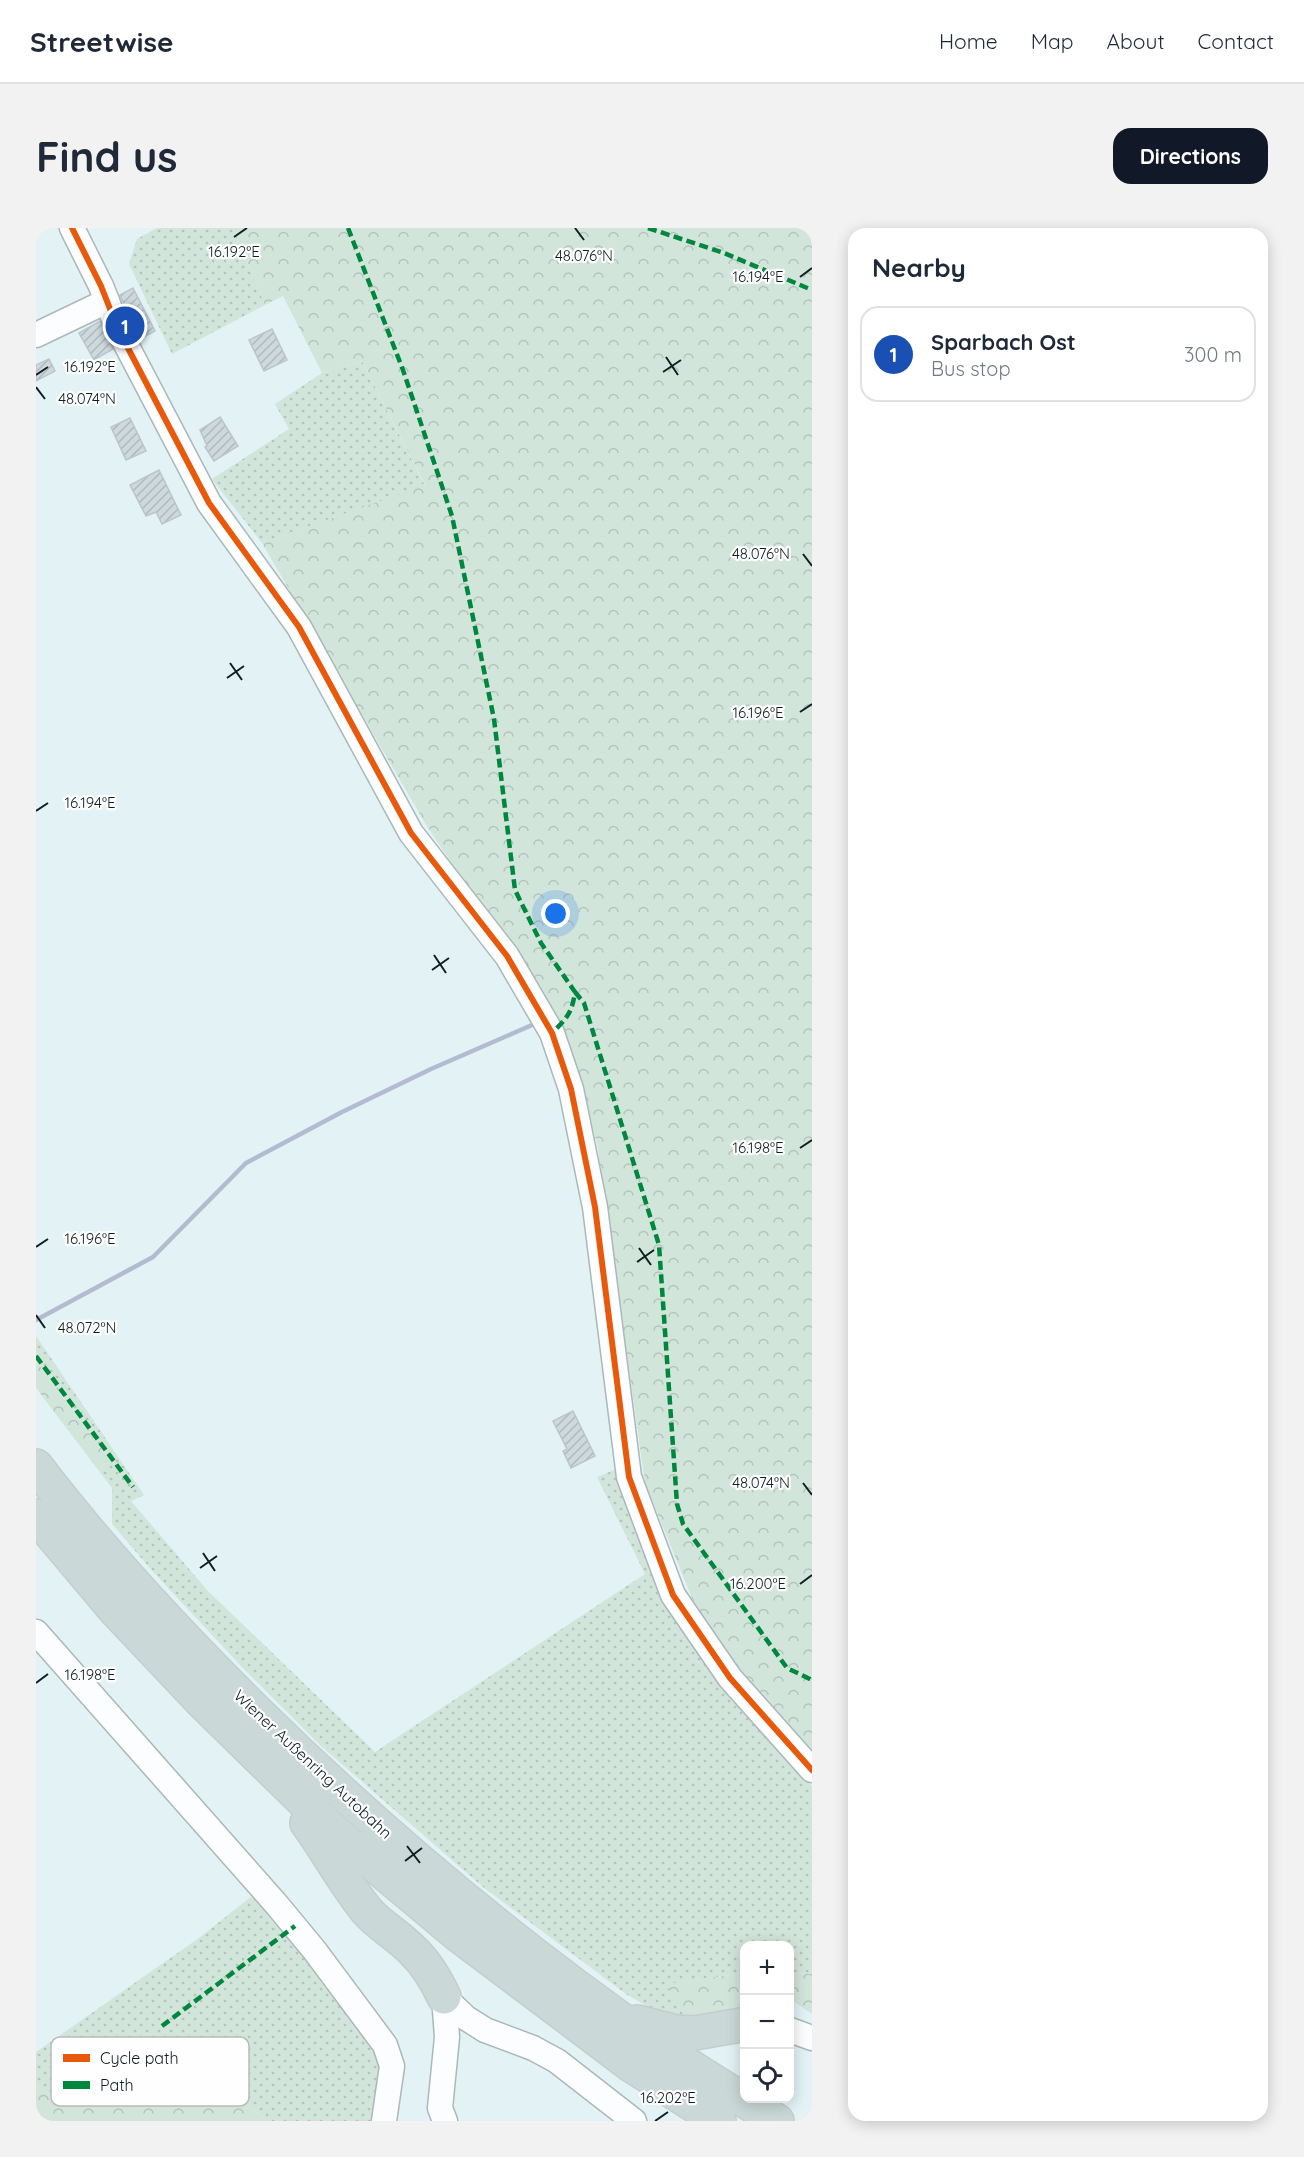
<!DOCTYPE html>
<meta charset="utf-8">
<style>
:root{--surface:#fff;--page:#f2f2f3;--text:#1f2937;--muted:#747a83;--line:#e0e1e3;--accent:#111827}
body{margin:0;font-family:Quicksand,sans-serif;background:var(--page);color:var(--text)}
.controls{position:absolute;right:18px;bottom:18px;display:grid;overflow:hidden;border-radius:12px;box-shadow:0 3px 15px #0003}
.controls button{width:54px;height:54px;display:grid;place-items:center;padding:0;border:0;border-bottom:2px solid var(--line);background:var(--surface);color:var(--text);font:30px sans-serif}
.you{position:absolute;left:520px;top:686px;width:21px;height:21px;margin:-15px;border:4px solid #fff;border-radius:50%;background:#1a73e8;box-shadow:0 0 0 9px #1a73e833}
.badge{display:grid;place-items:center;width:39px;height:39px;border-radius:50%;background:var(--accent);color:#fff;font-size:20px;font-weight:700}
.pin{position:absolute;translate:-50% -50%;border:3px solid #fff;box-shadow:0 2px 6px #0006}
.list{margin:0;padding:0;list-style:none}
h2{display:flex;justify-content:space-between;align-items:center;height:78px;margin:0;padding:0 24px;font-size:26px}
h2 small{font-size:20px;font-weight:400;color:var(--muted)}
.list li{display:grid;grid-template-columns:39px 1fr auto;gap:18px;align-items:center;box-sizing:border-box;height:96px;margin:0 12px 12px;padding:0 12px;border:2px solid var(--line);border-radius:18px}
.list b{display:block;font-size:22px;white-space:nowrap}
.list p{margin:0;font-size:20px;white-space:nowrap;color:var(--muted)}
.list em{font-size:20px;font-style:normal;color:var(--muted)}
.icon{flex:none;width:33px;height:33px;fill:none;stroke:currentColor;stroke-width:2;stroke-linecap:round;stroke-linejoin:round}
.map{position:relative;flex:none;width:776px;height:1893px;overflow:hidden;border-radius:18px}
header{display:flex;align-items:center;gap:36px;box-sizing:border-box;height:84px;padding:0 30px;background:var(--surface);border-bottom:2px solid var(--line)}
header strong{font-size:28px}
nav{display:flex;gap:33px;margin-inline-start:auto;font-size:21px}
.intro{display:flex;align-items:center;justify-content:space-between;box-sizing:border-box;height:144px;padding:0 36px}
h1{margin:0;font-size:42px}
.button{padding:15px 27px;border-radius:18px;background:var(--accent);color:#fff;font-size:21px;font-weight:700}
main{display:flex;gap:36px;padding:0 36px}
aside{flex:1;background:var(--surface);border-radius:18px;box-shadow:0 3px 15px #0003}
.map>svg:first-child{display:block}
.grass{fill:url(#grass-dots)}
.forest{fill:url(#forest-crowns)}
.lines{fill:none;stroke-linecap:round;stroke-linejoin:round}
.stream{stroke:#b3bbd1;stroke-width:4.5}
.building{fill:url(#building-hatch);stroke:#bbc5cb;stroke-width:1.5}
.minor-casing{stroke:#aab8ba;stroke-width:27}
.highway-casing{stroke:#c5cdcf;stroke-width:36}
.minor{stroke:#fbfdfe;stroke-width:24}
.highway{stroke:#cad9d7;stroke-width:33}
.quiet{stroke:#00873e;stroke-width:4.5;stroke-dasharray:9 4.5;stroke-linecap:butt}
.cycleway-casing{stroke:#fefefe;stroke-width:10}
.cycleway{stroke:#e8590c;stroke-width:6}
.ticks{fill:none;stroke:#121f22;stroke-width:2}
.labels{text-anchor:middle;stroke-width:4.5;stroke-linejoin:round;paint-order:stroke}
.street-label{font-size:16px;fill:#121f22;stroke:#fefefe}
.key{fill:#fefefe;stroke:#b7bbbc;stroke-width:1.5}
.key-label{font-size:16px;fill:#121f22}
.ticks-label{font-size:15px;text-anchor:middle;fill:#121f22;stroke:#fefefe;stroke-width:4.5;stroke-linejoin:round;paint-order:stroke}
</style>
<header>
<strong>Streetwise</strong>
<nav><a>Home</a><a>Map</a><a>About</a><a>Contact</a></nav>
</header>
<div class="intro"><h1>Find us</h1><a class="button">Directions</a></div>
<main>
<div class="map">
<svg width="776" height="1893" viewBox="0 0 776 1893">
<defs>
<pattern id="grass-dots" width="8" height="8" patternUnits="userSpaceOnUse" patternTransform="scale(1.5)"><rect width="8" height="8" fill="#d2e5db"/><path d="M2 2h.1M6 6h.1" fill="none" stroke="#b3c4bc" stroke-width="1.8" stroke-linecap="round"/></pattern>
<pattern id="forest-crowns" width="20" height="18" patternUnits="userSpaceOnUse" patternTransform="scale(1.5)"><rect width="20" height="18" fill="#d2e5db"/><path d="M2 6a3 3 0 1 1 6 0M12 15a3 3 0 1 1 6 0" fill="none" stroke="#b3c4bc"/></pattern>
<pattern id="building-hatch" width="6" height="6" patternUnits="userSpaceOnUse" patternTransform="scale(1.5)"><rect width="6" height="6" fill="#cdd9de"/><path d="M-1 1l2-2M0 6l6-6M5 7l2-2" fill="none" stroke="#afbabe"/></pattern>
</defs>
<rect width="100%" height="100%" fill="#e3f2f5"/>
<!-- grass -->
<g class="grass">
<polygon points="121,0 197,0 229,77 136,126 93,36 101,11"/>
<polygon points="326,133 389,258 226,315 176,251 253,201 239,176 286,145"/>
<polygon points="0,1108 108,1267 95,1273 171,1362 339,1524 609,1346 561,1249 578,1242 599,1295 749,1526 776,1558 776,1746 754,1745 754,1718 708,1718 708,1745 631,1756 652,1794 631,1790 590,1766 447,1659 285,1518 205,1438 119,1346 76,1296 76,1260 63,1243 72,1230 0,1133"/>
<polygon points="221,1664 348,1826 337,1893 232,1893 189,1860 111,1806 24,1873 0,1858 0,1824 163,1710"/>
</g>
<!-- forest -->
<g class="forest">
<polygon points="197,0 776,0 776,1530 667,1397 609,1255 561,915 527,805 389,595 226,315 389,257 326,133 286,145 247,68 229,77"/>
<polygon points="0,1133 72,1230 63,1243 0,1160"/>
<polygon points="708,1745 708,1786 652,1794 630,1756"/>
<polygon points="754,1745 776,1746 776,1786 754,1771"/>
<polygon points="111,1806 189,1860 232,1893 0,1893 0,1858 24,1873"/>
</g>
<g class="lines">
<!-- stream -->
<polyline class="stream" points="0,1092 117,1029 210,935 306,884 395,841 496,797"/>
</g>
<!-- building -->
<g class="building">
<polygon points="97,60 119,103 104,111 84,67"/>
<polygon points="64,93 77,121 58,132 43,105"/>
<polygon points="236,101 251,132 228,143 213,112"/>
<polygon points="13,131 19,143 0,153 0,137"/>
<polygon points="184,189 202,218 178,233 169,219 171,218 164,202"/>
<polygon points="94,190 110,223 90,232 75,199"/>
<polygon points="123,242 145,287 126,296 120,284 110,288 94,257"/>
<polygon points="537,1183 559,1228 535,1240 527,1223 531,1221 517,1193"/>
</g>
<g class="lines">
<defs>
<g id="minor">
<polyline points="36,0 65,58 82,101 173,275 263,399 375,605 471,728 516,805 535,861 559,979 593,1249 637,1367 694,1450 776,1542"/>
<polyline points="0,107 71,73"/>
<polyline points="0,1404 241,1677 279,1723 349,1817 356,1838 348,1893"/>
<polyline points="408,1769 430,1790 449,1802 497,1820 521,1833 598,1893"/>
<polyline points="408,1769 411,1809 404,1880 409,1893"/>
<polyline points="754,1802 776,1810"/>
</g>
<g id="highway">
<path d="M 0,1238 C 67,1326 142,1406 220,1483 C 345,1606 479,1718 623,1818 C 661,1844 702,1868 741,1893"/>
<polyline points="0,1288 79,1382 166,1474 299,1604 421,1706 595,1837 683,1893"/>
<path d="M 271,1595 C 292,1624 308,1655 331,1683 C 344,1698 363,1708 377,1723 C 391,1736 400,1752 408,1769"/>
<polyline points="601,1794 640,1804 659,1805 705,1797"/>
</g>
</defs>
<!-- minor casing -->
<use href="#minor" class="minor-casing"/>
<!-- highway casing -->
<use href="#highway" class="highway-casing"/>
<!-- minor -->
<use href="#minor" class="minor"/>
<!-- highway -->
<use href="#highway" class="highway"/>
<!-- quiet -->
<g class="quiet">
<path d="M 312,0 L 367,142 L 416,288 L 458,491 L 479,662 L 505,715 L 539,764 C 536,785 531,790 516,805"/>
<polyline points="612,0 688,25 776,62"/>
<polyline points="539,764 548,775 623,1017 641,1276 647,1296 751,1440 776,1452"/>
<polyline points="0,1128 97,1259"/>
<polyline points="126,1798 259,1698"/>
</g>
<defs>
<polyline id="cycleway" points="36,0 65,58 82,101 173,275 263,399 375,605 471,728 516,805 535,861 559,979 593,1249 637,1367 694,1450 776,1542"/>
</defs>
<!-- cycleway casing -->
<use href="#cycleway" class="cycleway-casing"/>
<!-- cycleway -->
<use href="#cycleway" class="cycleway"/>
</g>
<!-- ticks -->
<path class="ticks" d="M 539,0 L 548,12M 198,9 L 211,0M 764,49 L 776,40M 630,129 L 642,147M 627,144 L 645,132M 0,147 L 12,139M 0,159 L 9,171M 767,326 L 776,338M 194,435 L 206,452M 191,450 L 208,438M 764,484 L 776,476M 0,583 L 12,575M 398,727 L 410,745M 396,742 L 413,730M 764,920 L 776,912M 0,1019 L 12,1011M 603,1020 L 615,1037M 601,1034 L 618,1022M 0,1087 L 9,1100M 767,1255 L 776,1267M 167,1325 L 179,1343M 164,1340 L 181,1328M 764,1356 L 776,1347M 0,1455 L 12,1446M 371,1618 L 384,1635M 369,1633 L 386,1620M 619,1893 L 632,1884"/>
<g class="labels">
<!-- street labels -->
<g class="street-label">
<text transform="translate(277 1536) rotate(43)" y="6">Wiener Außenring Autobahn</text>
</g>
</g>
<!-- legend -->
<rect x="15" y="1809" width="198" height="69" rx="9" class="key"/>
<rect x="27" y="1826" width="27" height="8" fill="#e8590c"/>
<rect x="27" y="1853" width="27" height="8" fill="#00873e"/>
<g class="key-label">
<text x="64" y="1836">Cycle path</text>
<text x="64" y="1863">Path</text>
</g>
<g class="ticks-label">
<text x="198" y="29">16.192°E</text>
<text x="548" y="33">48.076°N</text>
<text x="722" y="54">16.194°E</text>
<text x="54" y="144">16.192°E</text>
<text x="51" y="176">48.074°N</text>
<text x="725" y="331">48.076°N</text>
<text x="722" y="490">16.196°E</text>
<text x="54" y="580">16.194°E</text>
<text x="722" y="925">16.198°E</text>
<text x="54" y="1016">16.196°E</text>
<text x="51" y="1105">48.072°N</text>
<text x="725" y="1260">48.074°N</text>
<text x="722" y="1361">16.200°E</text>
<text x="54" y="1452">16.198°E</text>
<text x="632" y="1875">16.202°E</text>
</g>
</svg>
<div class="controls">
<button>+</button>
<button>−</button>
<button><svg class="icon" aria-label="locate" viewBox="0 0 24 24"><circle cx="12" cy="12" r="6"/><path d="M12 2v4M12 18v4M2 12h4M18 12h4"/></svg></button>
</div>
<div class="you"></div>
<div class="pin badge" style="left:89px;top:98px;background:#1a4fb4">1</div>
</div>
<aside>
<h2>Nearby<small></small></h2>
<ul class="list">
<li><span class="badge" style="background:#1a4fb4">1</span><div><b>Sparbach Ost</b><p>Bus stop</p></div><em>300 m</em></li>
</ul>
</aside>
</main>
